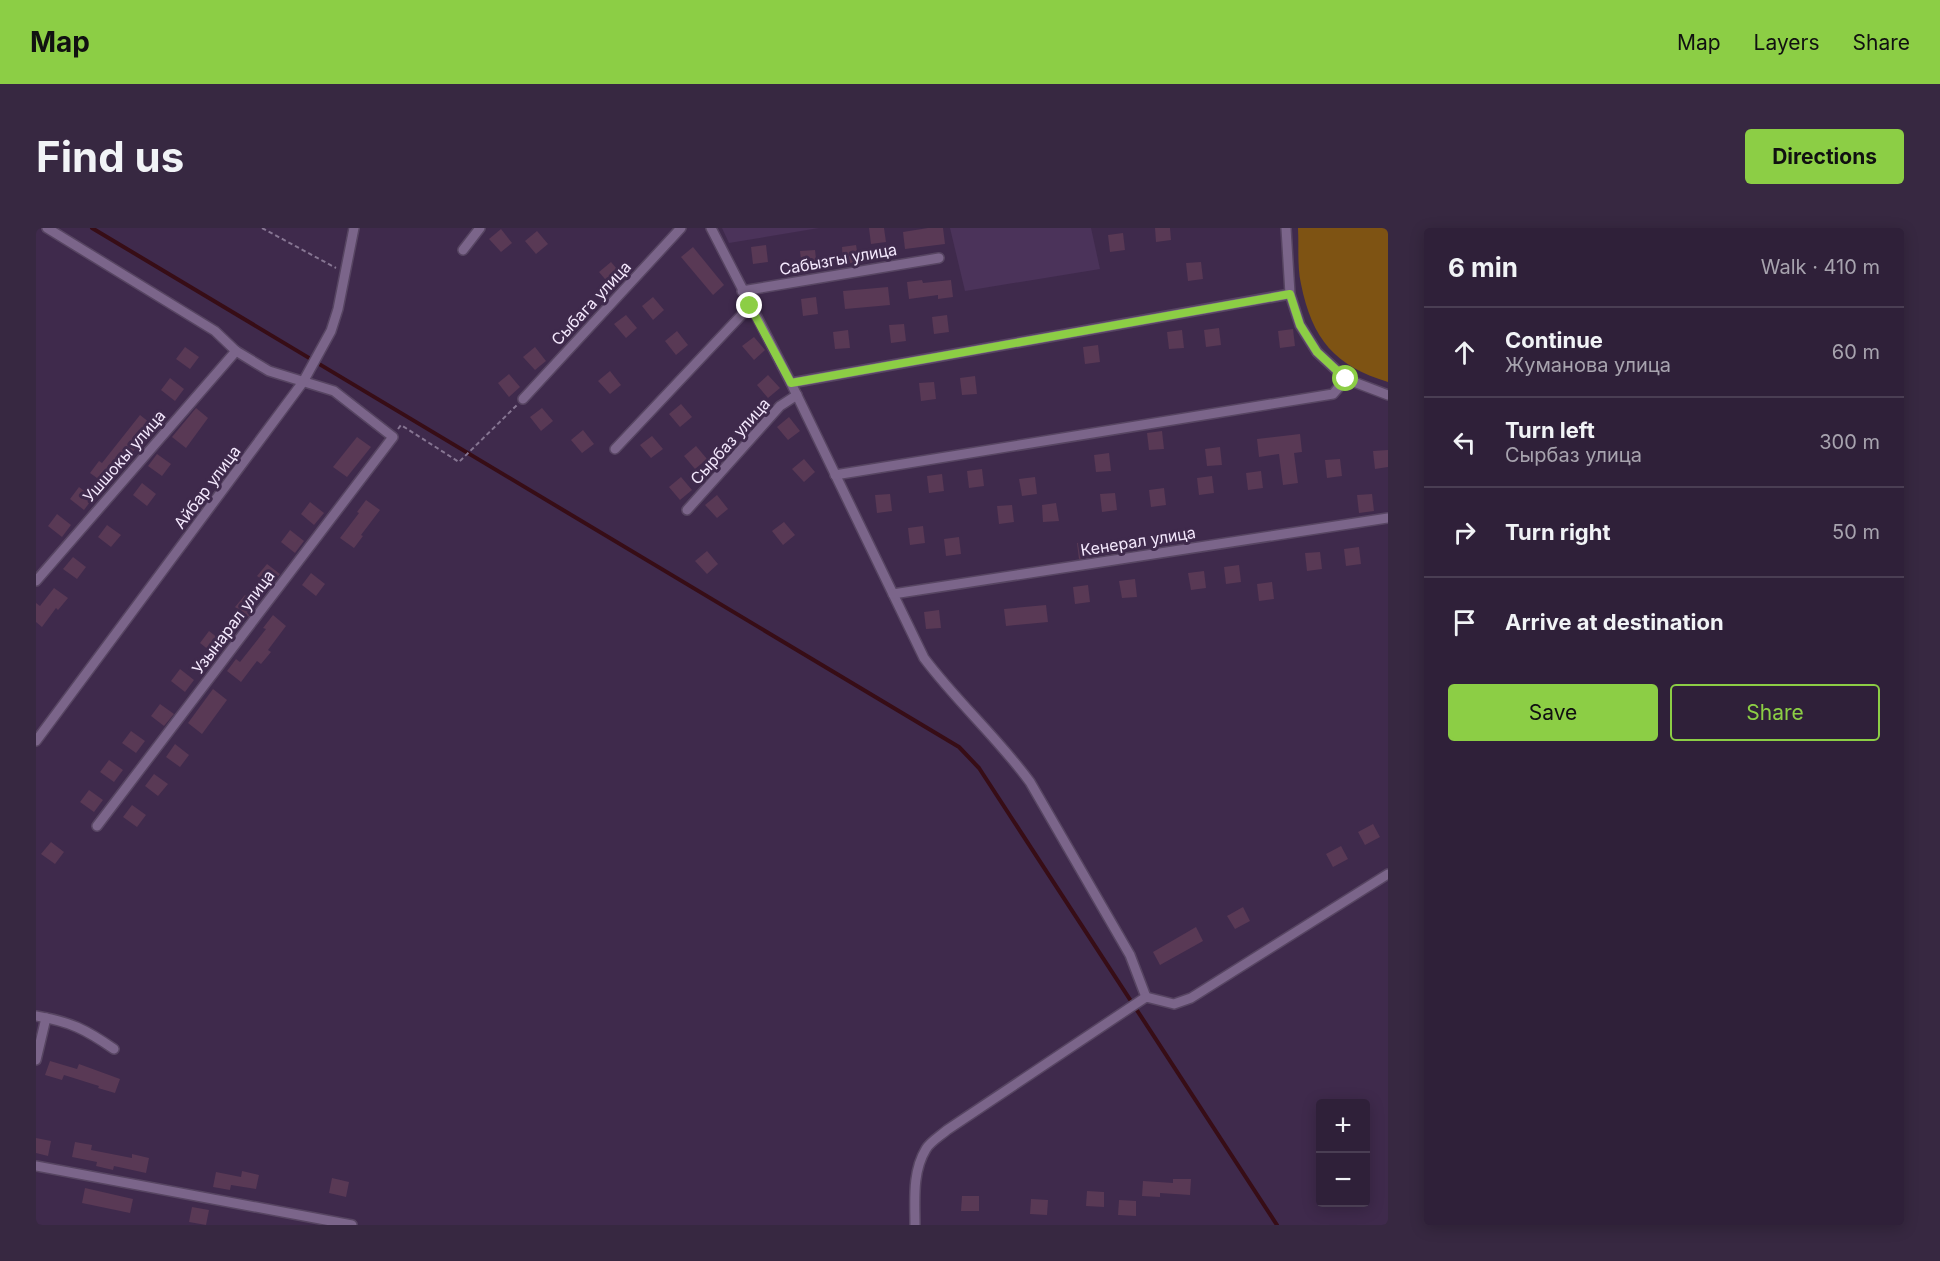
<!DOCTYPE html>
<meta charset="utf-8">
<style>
:root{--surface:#2f2039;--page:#372841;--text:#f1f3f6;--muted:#a7a3ae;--line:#4a3e53;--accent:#8cce45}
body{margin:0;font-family:Inter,sans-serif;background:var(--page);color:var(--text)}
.controls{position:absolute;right:18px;bottom:18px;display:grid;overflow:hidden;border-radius:6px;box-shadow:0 3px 15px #0003}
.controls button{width:54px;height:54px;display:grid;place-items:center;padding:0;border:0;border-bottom:2px solid var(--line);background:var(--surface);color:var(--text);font:30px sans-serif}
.stop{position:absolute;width:18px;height:18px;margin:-14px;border:4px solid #8cce45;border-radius:50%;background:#fff}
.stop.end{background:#8cce45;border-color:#fff;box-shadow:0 2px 6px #0008}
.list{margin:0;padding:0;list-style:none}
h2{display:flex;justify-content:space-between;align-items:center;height:78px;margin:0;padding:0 24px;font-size:26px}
h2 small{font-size:20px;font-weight:400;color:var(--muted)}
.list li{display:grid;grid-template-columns:39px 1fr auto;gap:18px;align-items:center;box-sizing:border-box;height:90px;padding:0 24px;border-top:2px solid var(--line)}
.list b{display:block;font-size:22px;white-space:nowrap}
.list p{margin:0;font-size:20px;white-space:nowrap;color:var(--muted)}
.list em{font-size:20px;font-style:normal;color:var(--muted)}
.actions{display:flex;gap:12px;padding:18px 24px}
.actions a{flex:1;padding:14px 0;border:2px solid var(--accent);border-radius:6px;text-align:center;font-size:21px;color:var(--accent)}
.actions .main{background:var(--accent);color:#111}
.icon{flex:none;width:33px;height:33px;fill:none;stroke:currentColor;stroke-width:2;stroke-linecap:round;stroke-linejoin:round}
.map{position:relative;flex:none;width:1352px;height:997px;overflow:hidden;border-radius:6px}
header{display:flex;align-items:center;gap:36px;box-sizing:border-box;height:84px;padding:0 30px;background:var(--accent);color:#111}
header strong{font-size:28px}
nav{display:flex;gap:33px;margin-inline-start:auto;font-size:21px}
.intro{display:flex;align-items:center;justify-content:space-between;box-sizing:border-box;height:144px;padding:0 36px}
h1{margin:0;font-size:42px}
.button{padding:15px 27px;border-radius:6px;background:var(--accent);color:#111;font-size:21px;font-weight:700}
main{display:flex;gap:36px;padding:0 36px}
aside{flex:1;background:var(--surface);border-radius:6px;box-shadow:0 3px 15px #0003}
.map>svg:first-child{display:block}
.built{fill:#4b335a}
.green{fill:#7e5313}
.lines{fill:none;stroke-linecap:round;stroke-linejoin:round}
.stream{stroke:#370d16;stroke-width:4}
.building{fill:#593955}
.minor-casing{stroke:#574562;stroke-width:12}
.path{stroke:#867592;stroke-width:2;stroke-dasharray:4.5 3;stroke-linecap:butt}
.minor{stroke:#7b658a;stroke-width:9}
.route{stroke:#8cce45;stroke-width:8}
.labels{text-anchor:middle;stroke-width:6;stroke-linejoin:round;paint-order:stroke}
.street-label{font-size:16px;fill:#f4e8fd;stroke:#3f2a4c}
</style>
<header>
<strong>Map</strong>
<nav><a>Map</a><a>Layers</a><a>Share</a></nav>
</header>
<div class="intro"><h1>Find us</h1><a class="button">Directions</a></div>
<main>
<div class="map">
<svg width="1352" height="997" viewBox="0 0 1352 997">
<rect width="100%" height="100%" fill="#3f2a4c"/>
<!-- built -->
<g class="built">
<polygon points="686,0 783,0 693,15"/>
<polygon points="914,0 1055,0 1064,41 929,63"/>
</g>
<!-- green -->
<path class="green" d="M 1262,0 L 1352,0 L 1352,154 C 1299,138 1276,111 1265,56 C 1261,38 1263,18 1262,0 Z"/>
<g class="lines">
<!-- stream -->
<polyline class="stream" points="56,0 923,519 943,540 1241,997"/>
</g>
<!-- building -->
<g class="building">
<polygon points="833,0 848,0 850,14 835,16"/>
<polygon points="892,0 907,0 909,16 869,21 867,4"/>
<polygon points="1119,0 1134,0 1135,12 1120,14"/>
<polygon points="465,1 476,15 465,24 453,11"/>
<polygon points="501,3 512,16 500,26 489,13"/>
<polygon points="1087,5 1089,22 1074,24 1072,7"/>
<polygon points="730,17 732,34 717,36 715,19"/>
<polygon points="820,17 823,34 807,36 806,19"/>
<polygon points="657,19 688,57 677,67 645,29"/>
<polygon points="779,22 781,39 766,41 764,23"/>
<polygon points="575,34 586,47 574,57 563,44"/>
<polygon points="1165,34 1167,51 1152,53 1150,35"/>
<polygon points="886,52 887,55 915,52 917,69 902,71 902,67 873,71 871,54"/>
<polygon points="852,59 854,77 809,81 807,63"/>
<polygon points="617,69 628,82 617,92 606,78"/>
<polygon points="780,69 782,86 767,88 765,71"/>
<polygon points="590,87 601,100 590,110 578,96"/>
<polygon points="911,87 913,104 898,106 896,89"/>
<polygon points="868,96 870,113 855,115 853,97"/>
<polygon points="1183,100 1185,117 1170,119 1168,102"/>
<polygon points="1257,101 1259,118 1244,120 1242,103"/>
<polygon points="812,102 814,120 799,121 797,104"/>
<polygon points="1146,102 1148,120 1133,121 1131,104"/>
<polygon points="641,103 652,117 640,127 629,113"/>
<polygon points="718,109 729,122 718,132 706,118"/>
<polygon points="1062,117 1064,134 1049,136 1047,119"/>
<polygon points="149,119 163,129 154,141 140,131"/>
<polygon points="499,119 510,133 499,142 487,129"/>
<polygon points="574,143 585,157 574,166 562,153"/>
<polygon points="473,146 484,159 473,169 462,155"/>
<polygon points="732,147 744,160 732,170 721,157"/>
<polygon points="939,148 941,166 926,167 924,150"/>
<polygon points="134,150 148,161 139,173 125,162"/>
<polygon points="898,154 900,171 885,173 883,155"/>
<polygon points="645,176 656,189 644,199 633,186"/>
<polygon points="160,180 172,190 150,220 136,209"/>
<polygon points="506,180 517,193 505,203 494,189"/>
<polygon points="104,187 118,198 90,232 87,230 68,255 54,245 63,233 66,235"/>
<polygon points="753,189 764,203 752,212 741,199"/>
<polygon points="547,202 558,216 546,225 535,212"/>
<polygon points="1126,203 1128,221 1113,222 1111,205"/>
<polygon points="1264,206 1266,224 1258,225 1262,255 1247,257 1243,226 1223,229 1221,211"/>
<polygon points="616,208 627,221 615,230 604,217"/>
<polygon points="321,209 335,219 311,249 297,239"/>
<polygon points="660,218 671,231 659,241 648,228"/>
<polygon points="1184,219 1186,237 1171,238 1169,221"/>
<polygon points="1352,222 1352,239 1339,241 1337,223"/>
<polygon points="1073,225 1075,243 1060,244 1058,227"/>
<polygon points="121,226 135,236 126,248 112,238"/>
<polygon points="768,231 779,244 768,254 756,241"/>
<polygon points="1304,231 1306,248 1291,250 1289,232"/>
<polygon points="946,241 948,258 933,260 931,243"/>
<polygon points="1225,243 1227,260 1212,262 1210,245"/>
<polygon points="906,246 908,263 893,265 891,248"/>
<polygon points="1176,248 1178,265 1163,267 1161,250"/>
<polygon points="645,249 656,262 644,272 633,259"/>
<polygon points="999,249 1001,266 986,268 983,251"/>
<polygon points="106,255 120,266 111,278 97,267"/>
<polygon points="43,259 57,270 48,282 34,271"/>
<polygon points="1128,260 1130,277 1115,279 1113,262"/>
<polygon points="1079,265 1081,282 1066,284 1064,266"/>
<polygon points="854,266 856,283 841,285 839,267"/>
<polygon points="1336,266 1338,283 1323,285 1321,267"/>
<polygon points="681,267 692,281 681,290 669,277"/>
<polygon points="330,272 344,282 325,307 327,308 318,320 304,310 323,285 321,284"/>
<polygon points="274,274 288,285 278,297 265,286"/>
<polygon points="1020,275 1023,293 1007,294 1006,277"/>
<polygon points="976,277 978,294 963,296 961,278"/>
<polygon points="21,286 35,297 26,309 12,298"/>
<polygon points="748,294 759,307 747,317 736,303"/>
<polygon points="71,297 85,307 75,319 62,309"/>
<polygon points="887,298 889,315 874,317 872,300"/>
<polygon points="254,302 268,313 259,325 245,314"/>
<polygon points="923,309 925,326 910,328 908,311"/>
<polygon points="1056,313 1058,328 1043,331 1041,315"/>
<polygon points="1323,319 1325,336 1310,338 1308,321"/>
<polygon points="671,323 682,336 671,346 659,333"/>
<polygon points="1284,324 1286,341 1271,343 1269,325"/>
<polygon points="37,329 50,339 41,351 27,341"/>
<polygon points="231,336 244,346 235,358 221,348"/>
<polygon points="1203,337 1205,354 1190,356 1188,339"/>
<polygon points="1168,343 1170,360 1155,362 1152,345"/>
<polygon points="275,345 289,356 280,368 266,357"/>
<polygon points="1099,351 1101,369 1086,370 1083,353"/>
<polygon points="1236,354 1238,371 1223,373 1221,356"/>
<polygon points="1052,357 1054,374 1039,376 1037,359"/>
<polygon points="18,360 32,370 22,382 20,380 6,399 0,394 0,375 4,378"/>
<polygon points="209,367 221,377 212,389 199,379"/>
<polygon points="1010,377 1012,394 970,398 968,381"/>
<polygon points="903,382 905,400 890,401 888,384"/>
<polygon points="237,387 250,398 232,422 235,424 225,436 221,433 205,454 191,443 200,431 204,434 230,401 227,400"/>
<polygon points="173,403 187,414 178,426 164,415"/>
<polygon points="144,441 158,452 149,464 135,453"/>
<polygon points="177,461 191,472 166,506 152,495"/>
<polygon points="124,476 138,486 128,498 115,488"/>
<polygon points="95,503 109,513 100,525 86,515"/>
<polygon points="139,516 153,527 144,539 130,529"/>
<polygon points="73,532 87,542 78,554 64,544"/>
<polygon points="118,546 132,556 122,568 109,558"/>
<polygon points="53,562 67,572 58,584 44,574"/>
<polygon points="96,577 110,587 101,599 87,589"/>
<polygon points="1337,596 1344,609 1329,617 1322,604"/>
<polygon points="15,614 28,624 19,636 5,626"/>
<polygon points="1305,618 1312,631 1297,639 1290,626"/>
<polygon points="1207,679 1214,693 1199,701 1191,688"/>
<polygon points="1160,699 1167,713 1124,737 1117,724"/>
<polygon points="14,833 41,841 43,836 84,851 79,865 62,860 63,858 28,847 26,852 9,847"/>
<polygon points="0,910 15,913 12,928 0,925"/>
<polygon points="39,914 56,917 55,922 96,930 96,926 113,930 110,945 78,938 77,942 60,938 61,934 36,929"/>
<polygon points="206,943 223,947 220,961 195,957 194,962 177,959 180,944 205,949"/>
<polygon points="296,950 313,954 310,969 293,965"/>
<polygon points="1137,951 1155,951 1154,967 1124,965 1124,969 1106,968 1107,953 1137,955"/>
<polygon points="49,960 97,971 94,985 46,975"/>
<polygon points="1051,963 1068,964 1068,979 1050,978"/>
<polygon points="926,968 943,968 943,983 925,983"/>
<polygon points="995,971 1012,972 1011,987 994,986"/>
<polygon points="1083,972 1100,973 1100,988 1082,987"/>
<polygon points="156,979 173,982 170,997 153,994"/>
</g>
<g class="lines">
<defs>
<g id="minor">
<polyline points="11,0 179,103 200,123 233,143 298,163 357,209 61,598"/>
<path d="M 675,0 L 755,155 L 888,430 C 921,474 962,510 994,554 L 1094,727 L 1110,769"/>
<polyline points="1250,0 1254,66 1264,97 1281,124 1310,151 1352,167"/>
<polyline points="427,22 444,0"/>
<polyline points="706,63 903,30"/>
<polyline points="755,155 1254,66"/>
<polyline points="487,171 645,0"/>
<polyline points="579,221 714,78"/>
<polyline points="799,247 1297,166 1310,151"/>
<polyline points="651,282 744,178 761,167"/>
<polyline points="0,353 200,123"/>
<polyline points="857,366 1352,290"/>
<polyline points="0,513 267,154 295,103 302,81 318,0"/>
<path d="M 0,788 C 35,794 49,801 78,821"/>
<polyline points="0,832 10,790"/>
<polyline points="0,938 316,997"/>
<path d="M 879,997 C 879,972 876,944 890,921 C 894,914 904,908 911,902 L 1110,769 L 1138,776 L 1155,770 L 1352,646"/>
</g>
</defs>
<!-- minor casing -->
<use href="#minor" class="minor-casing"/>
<!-- path -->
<g class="path">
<polyline points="226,0 300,40"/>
<polyline points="362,201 365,197 423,234 481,177"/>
</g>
<!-- minor -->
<use href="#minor" class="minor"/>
</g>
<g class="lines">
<!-- route -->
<polyline class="route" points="714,78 755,155 1254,66 1264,97 1281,124 1310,151"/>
</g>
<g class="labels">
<!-- street labels -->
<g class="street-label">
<text transform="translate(802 31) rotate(-10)" y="6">Сабызгы улица</text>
<text transform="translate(555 75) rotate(-47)" y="6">Сыбага улица</text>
<text transform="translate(694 213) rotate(-48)" y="6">Сырбаз улица</text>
<text transform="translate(88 228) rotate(-49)" y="6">Ушшокы улица</text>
<text transform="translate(171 259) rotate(-53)" y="6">Айбар улица</text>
<text transform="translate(1102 313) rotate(-9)" y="6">Кенерал улица</text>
<text transform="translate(197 394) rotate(-53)" y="6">Узынарал улица</text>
</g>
</g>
</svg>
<div class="controls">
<button>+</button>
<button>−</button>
</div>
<div class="stop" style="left:1310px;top:151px"></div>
<div class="stop end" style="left:714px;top:78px"></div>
</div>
<aside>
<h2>6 min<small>Walk · 410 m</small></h2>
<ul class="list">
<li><svg class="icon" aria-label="ahead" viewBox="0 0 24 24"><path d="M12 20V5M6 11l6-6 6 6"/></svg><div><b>Continue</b><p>Жуманова улица</p></div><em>60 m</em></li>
<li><svg class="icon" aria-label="left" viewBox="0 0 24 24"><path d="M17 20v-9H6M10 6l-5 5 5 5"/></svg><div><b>Turn left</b><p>Сырбаз улица</p></div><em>300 m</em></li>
<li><svg class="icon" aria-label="right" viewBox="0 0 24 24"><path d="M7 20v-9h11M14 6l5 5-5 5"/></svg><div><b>Turn right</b></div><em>50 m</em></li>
<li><svg class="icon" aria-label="arrive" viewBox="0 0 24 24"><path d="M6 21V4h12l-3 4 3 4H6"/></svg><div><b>Arrive at destination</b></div></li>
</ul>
<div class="actions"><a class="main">Save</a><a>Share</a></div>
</aside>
</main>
